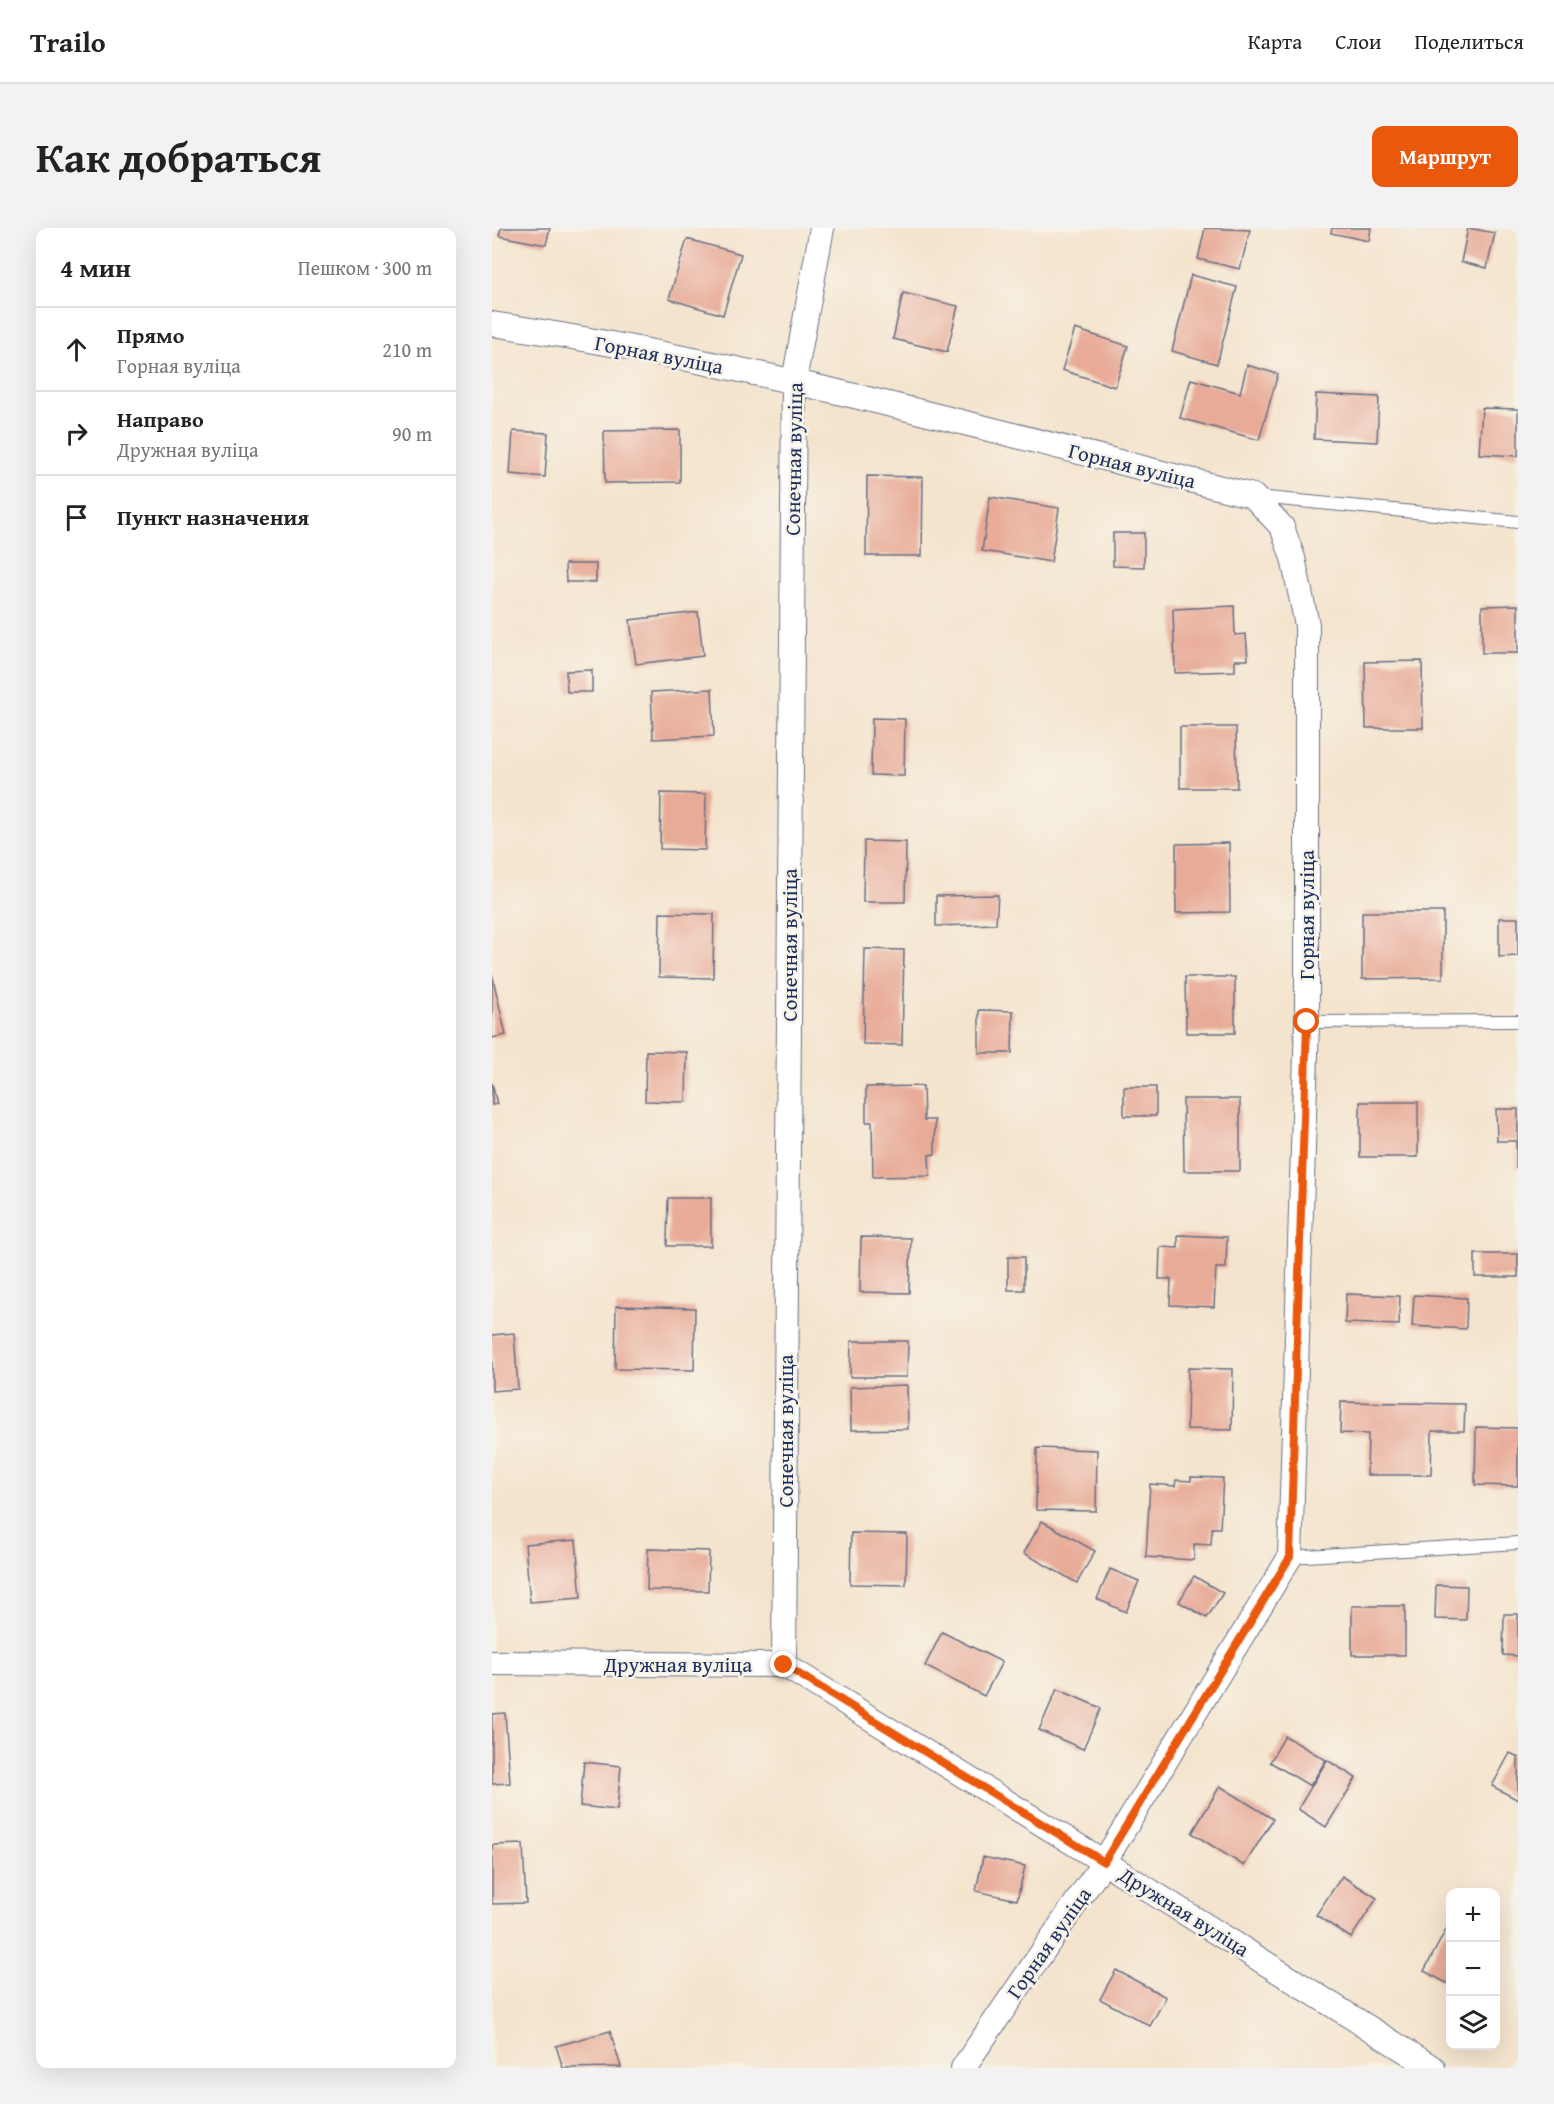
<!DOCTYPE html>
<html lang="ru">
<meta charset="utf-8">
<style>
:root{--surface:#fff;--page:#f2f2f2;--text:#222;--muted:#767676;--line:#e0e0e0;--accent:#ea580c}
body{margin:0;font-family:"Gentium Book Plus",serif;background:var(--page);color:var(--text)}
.controls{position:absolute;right:18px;bottom:18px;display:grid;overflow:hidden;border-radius:12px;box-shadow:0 6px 24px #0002}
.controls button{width:54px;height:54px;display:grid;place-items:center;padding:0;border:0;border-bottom:2px solid var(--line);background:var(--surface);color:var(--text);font:30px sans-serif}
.stop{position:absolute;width:18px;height:18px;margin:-14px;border:4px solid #ea580c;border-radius:50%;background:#fff}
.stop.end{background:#ea580c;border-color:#fff;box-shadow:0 2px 6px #0008}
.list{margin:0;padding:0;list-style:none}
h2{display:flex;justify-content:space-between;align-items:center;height:78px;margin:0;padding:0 24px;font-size:26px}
h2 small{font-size:20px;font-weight:400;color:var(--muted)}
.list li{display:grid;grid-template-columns:39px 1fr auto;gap:18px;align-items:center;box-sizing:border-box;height:84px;padding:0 24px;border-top:2px solid var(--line)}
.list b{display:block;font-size:22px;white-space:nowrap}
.list p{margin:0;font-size:20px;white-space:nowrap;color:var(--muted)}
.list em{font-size:20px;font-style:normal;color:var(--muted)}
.icon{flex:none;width:33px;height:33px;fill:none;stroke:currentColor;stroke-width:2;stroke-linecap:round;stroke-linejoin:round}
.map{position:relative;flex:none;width:1026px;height:1840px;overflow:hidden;border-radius:12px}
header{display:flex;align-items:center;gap:36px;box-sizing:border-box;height:84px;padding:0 30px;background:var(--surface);border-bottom:2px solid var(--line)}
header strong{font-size:28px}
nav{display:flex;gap:33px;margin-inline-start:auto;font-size:21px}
.intro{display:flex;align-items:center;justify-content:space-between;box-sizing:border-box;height:144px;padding:0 36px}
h1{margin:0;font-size:42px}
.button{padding:15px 27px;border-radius:12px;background:var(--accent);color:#fff;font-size:21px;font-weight:700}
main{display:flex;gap:36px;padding:0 36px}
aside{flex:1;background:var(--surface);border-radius:12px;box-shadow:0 6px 24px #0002}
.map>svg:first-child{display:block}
.building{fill:#e8ab98}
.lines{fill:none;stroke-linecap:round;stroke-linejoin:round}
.lane-casing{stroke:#676e85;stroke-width:14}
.street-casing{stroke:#676e85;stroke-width:26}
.lane{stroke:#fff;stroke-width:12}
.street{stroke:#fff;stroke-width:24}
.route{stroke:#ea580c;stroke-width:8}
.labels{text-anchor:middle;stroke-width:5;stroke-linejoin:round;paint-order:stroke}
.street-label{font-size:21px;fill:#1b2f5e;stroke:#f7f3e8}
</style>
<header>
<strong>Trailo</strong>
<nav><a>Карта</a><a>Слои</a><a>Поделиться</a></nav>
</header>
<div class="intro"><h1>Как добраться</h1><a class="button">Маршрут</a></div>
<main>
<aside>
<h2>4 мин<small>Пешком · 300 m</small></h2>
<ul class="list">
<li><svg class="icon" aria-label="ahead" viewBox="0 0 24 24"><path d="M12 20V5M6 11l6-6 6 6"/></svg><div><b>Прямо</b><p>Горная вуліца</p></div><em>210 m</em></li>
<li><svg class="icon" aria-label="right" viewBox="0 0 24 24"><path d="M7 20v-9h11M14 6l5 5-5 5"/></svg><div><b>Направо</b><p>Дружная вуліца</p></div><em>90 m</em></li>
<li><svg class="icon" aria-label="arrive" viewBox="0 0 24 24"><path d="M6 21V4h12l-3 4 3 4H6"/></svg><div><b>Пункт назначения</b></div></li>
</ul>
</aside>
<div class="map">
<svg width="1026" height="1840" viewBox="0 0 1026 1840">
<rect width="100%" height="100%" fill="#f7f3e8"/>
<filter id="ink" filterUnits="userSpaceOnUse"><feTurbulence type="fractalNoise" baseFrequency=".0167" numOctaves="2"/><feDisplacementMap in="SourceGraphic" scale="12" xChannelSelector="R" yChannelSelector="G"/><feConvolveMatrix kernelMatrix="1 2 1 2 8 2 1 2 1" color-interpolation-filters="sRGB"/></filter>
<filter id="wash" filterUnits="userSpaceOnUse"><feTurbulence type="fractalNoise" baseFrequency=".008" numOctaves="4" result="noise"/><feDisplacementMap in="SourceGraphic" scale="24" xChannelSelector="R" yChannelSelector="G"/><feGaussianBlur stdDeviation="1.35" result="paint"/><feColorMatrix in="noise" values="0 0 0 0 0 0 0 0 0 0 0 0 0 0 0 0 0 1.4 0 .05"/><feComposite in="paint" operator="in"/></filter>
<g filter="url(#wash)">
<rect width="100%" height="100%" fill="#f4e4cd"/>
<g id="blocks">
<!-- building -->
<g class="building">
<polygon points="9,0 58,0 54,17 7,8"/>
<polygon points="713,0 758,2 748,41 706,31"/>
<polygon points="840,0 879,0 877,13 839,5"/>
<polygon points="976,0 1003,5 995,40 969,34"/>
<polygon points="195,11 249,26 231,87 177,71"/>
<polygon points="699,47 745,59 725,136 680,123"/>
<polygon points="411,65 466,78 455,124 401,111"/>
<polygon points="583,101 636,118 623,159 570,142"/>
<polygon points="755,137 786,146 767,212 688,190 699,151 748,165"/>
<polygon points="824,166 887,169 885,214 822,211"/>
<polygon points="990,180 1026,181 1026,228 987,226"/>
<polygon points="188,202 188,254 113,255 112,203"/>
<polygon points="21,203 56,205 53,249 18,246"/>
<polygon points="375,248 431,249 430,328 374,328"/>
<polygon points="498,269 567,280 559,334 490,323"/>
<polygon points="621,305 652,305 652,339 621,338"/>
<polygon points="73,336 104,336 104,354 74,354"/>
<polygon points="1026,377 1026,425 990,425 990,378"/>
<polygon points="742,378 743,407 754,406 756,432 743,432 743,443 683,445 681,381"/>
<polygon points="206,384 211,428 144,436 138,392"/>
<polygon points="930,433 931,500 874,500 873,434"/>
<polygon points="100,442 100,464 75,464 74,443"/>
<polygon points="220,461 222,508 161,511 159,464"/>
<polygon points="380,490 413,491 412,548 379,547"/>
<polygon points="688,499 744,499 745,560 688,560"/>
<polygon points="169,565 214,566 213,622 168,621"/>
<polygon points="372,613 414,614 413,674 371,674"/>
<polygon points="737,615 738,684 684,685 684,616"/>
<polygon points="506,667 504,696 444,698 444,668"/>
<polygon points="870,684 951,684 951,750 870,751"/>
<polygon points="168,685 222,686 221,750 167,749"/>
<polygon points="1007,690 1026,690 1026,728 1007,729"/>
<polygon points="373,721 412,722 410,817 371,816"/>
<polygon points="0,746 14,807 0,810"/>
<polygon points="693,749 743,749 743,805 694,805"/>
<polygon points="487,782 521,783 520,825 487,825"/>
<polygon points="154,823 195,824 194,874 153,873"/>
<polygon points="0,855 5,876 0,877"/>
<polygon points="431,858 432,892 443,892 443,926 437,927 438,948 381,949 380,894 374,894 374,859"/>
<rect x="632" y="859" width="32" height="29"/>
<polygon points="691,871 748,871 748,943 692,943"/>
<rect x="868" y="874" width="58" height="55"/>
<polygon points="1004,881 1026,881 1026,940 1024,940 1024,913 1005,913"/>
<polygon points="176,970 219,970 219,1018 175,1018"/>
<polygon points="686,1007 735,1009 734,1040 724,1040 722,1079 678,1077 679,1051 667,1051 668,1019 686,1020"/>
<polygon points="369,1009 419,1010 417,1065 368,1064"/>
<rect x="983" y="1026" width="43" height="23"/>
<rect x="516" y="1029" width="16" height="33"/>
<polygon points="854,1066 908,1068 907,1097 853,1095"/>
<polygon points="922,1067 975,1070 974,1101 920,1098"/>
<polygon points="124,1078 203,1080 202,1142 123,1141"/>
<polygon points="22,1105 26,1161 0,1163 0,1107"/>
<polygon points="359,1113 416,1113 415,1149 358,1149"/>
<polygon points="696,1140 741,1141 740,1202 695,1201"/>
<polygon points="415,1157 416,1201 359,1202 358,1159"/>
<polygon points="849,1174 973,1176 972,1203 940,1203 939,1247 875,1247 876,1206 848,1205"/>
<polygon points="984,1199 1026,1200 1026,1258 983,1257"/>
<polygon points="545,1220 605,1222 604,1283 544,1282"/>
<polygon points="699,1249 731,1250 728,1300 720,1300 719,1317 702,1316 702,1332 654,1329 658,1256 683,1258 684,1252 699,1253"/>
<polygon points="550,1293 603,1323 585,1355 532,1325"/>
<polygon points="359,1305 415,1306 414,1357 358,1356"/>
<polygon points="84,1312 89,1370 38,1374 33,1316"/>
<polygon points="156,1321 217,1323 216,1363 155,1362"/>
<polygon points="618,1341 647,1353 634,1384 605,1371"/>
<polygon points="702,1348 731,1365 715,1390 687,1374"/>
<polygon points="944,1357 975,1358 974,1392 943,1391"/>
<rect x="860" y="1378" width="53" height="49"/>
<polygon points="1012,1386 1026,1386 1026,1428 1011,1427"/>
<polygon points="450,1404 510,1434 492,1468 433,1438"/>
<polygon points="565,1461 609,1480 591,1521 547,1502"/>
<polygon points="13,1485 18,1555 0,1556 0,1486"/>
<polygon points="793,1508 834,1532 818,1558 778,1534"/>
<polygon points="1018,1525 1026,1529 1026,1572 1000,1558"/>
<polygon points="835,1532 864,1550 834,1599 806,1581"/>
<polygon points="92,1534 129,1538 125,1582 88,1578"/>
<polygon points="728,1558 781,1591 752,1638 700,1605"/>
<polygon points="31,1616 34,1675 0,1676 0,1617"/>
<polygon points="491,1629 533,1638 525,1672 484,1663"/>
<polygon points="850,1648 885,1670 859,1710 824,1687"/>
<polygon points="956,1698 958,1699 958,1757 932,1743"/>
<polygon points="624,1742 674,1769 658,1798 608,1771"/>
<polygon points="118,1803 129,1839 71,1840 64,1818"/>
</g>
</g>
</g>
<g filter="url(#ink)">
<use href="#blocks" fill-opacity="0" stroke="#676e85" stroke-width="1.5"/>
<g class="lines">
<defs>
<g id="lane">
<polyline points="765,269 1026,294"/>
<polyline points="815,794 1026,793"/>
<polyline points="798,1329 1026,1315"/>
</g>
<g id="street">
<path d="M 0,96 C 257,134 509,205 761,268 L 790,299 L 801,330 L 815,397 L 815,794 L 798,1329 L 612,1634 L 471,1840"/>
<polyline points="0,1435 292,1437 612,1634 941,1840"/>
<polyline points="292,1437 302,153 330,0"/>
</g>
</defs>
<!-- lane casing -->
<use href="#lane" class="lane-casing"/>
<!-- street casing -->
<use href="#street" class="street-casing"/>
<!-- lane -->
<use href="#lane" class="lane"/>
<!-- street -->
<use href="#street" class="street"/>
</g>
</g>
<g class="lines" filter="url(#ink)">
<!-- route -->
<polyline class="route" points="292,1437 612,1634 798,1329 815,794"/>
</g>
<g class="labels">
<!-- street labels -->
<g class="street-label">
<text transform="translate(167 127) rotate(11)" y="7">Горная вуліца</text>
<text transform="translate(302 231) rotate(-89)" y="7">Сонечная вуліца</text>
<text transform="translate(640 238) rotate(14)" y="7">Горная вуліца</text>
<text transform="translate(815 687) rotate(-90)" y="7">Горная вуліца</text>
<text transform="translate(298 717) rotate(-90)" y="7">Сонечная вуліца</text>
<text transform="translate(294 1203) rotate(-90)" y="7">Сонечная вуліца</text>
<text x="186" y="1444">Дружная вуліца</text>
<text transform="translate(692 1684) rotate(32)" y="7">Дружная вуліца</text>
<text transform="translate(557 1715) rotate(-55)" y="7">Горная вуліца</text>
</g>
</g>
</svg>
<div class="controls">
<button>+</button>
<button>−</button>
<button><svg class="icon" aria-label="layers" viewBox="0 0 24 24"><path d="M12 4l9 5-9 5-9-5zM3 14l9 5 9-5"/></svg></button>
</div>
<div class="stop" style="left:815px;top:794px"></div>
<div class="stop end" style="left:292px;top:1437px"></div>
</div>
</main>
